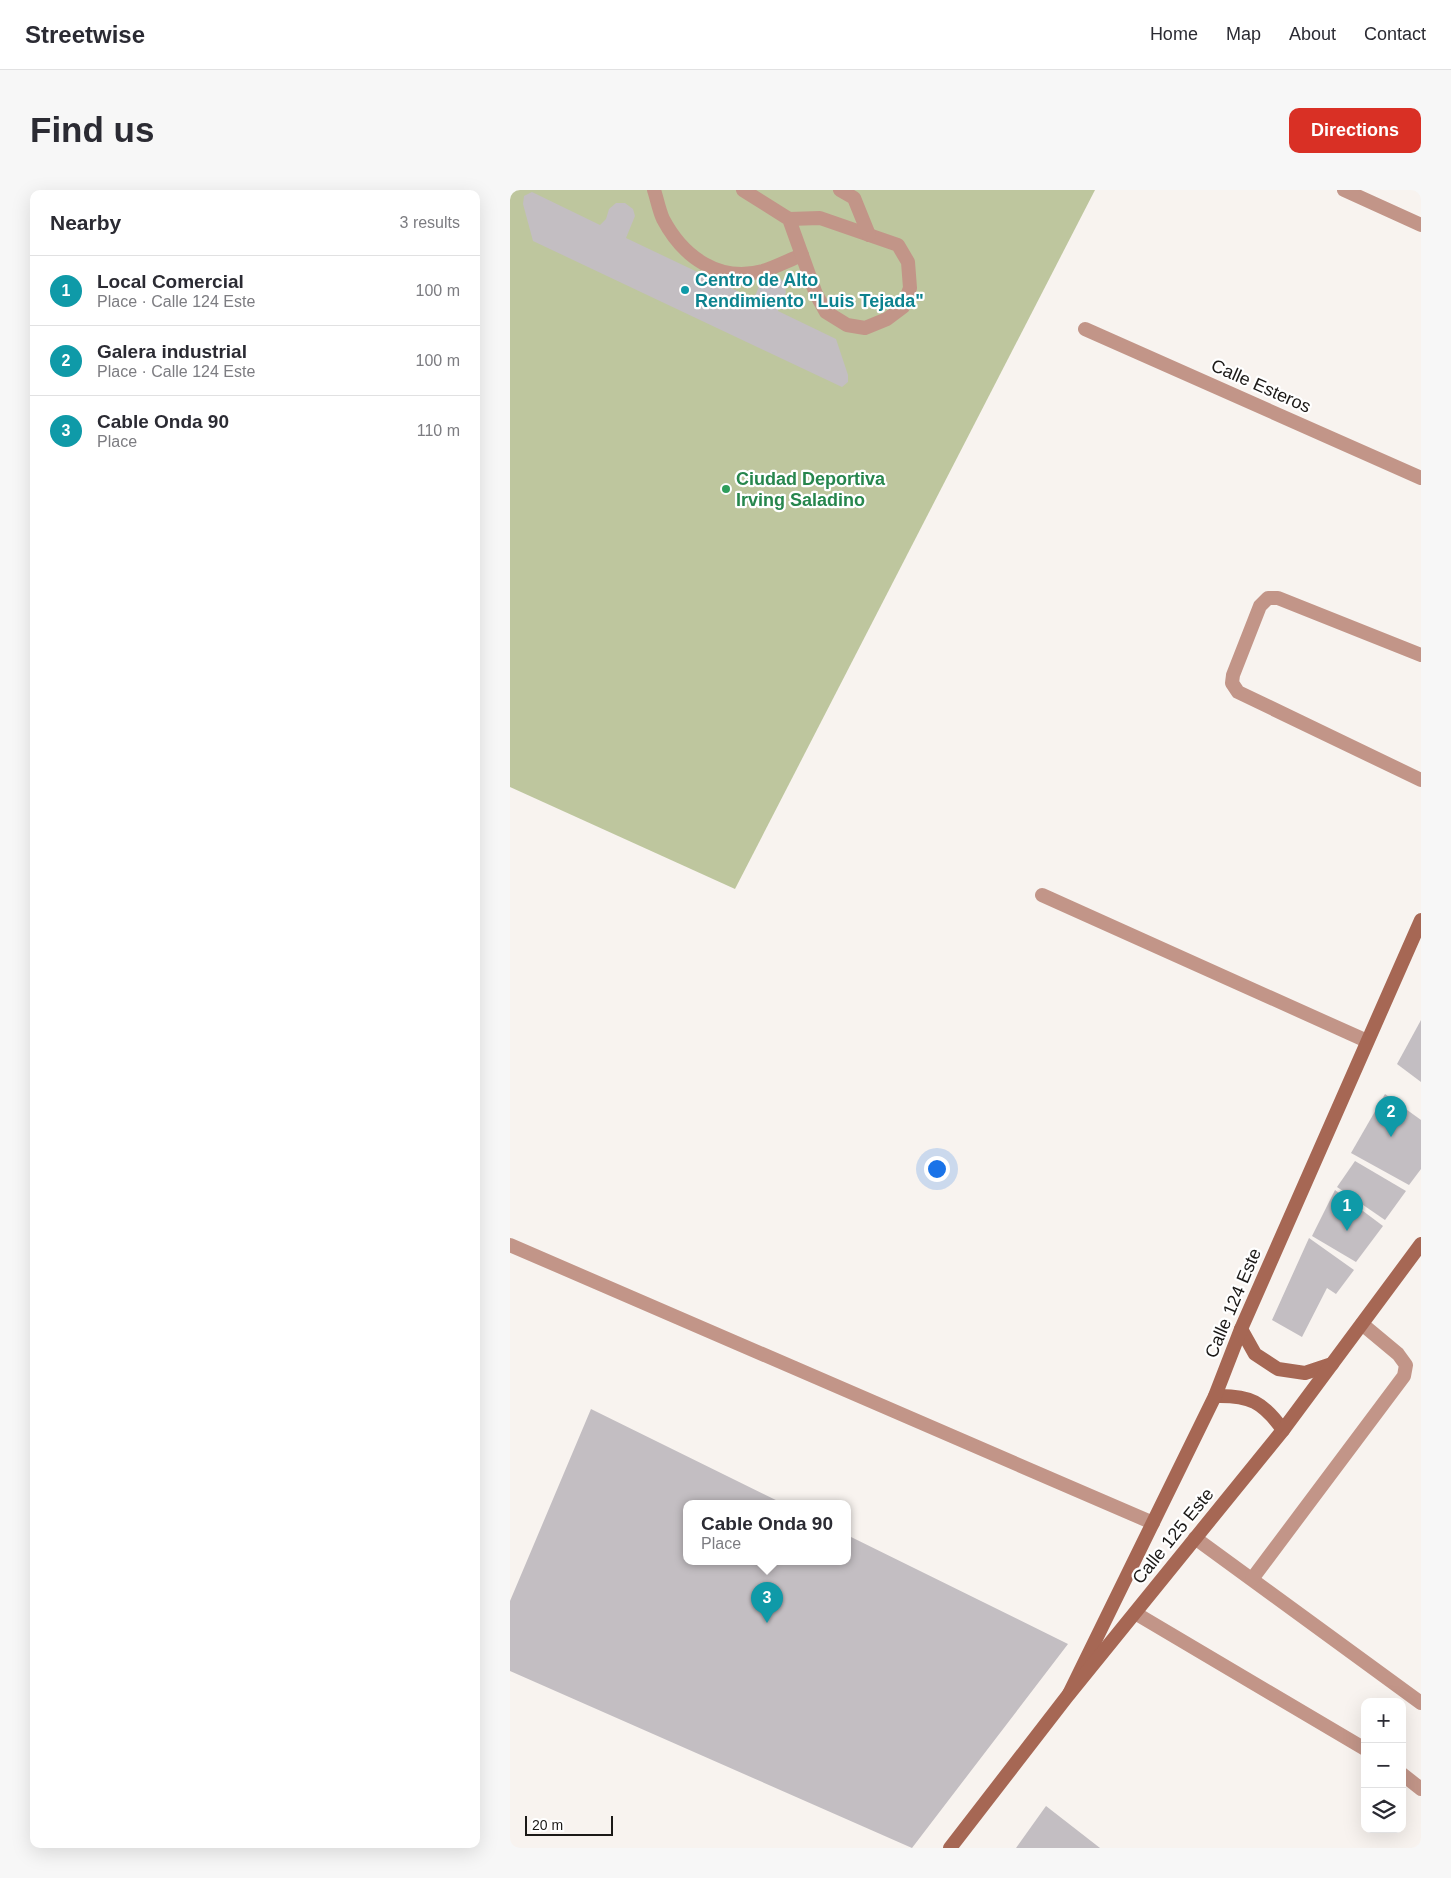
<!DOCTYPE html>
<meta charset="utf-8">
<style>
:root{--surface:#fff;--page:#f7f7f7;--text:#2b2b33;--muted:#7c7c81;--line:#e1e1e2;--accent:#d93025}
body{margin:0;font-family:Helvetica,sans-serif;background:var(--page);color:var(--text)}
.controls{position:absolute;right:15px;bottom:15px;display:grid;overflow:hidden;border-radius:10px;box-shadow:0 5px 20px #0002}
.controls button{width:45px;height:45px;display:grid;place-items:center;padding:0;border:0;border-bottom:1px solid var(--line);background:var(--surface);color:var(--text);font:25px sans-serif}
.scale{position:absolute;left:15px;bottom:12px;width:88px;box-sizing:border-box;padding-left:5px;border:2px solid #1b1917;border-top:0;font-size:14px;line-height:18px;white-space:nowrap;color:#1b1917;-webkit-text-stroke:4px #fff;paint-order:stroke}
.you{position:absolute;left:426px;top:978px;width:18px;height:18px;margin:-12px;border:4px solid #fff;border-radius:50%;background:#1a73e8;box-shadow:0 0 0 8px #1a73e833}
.badge{display:grid;place-items:center;width:32px;height:32px;border-radius:50%;background:var(--accent);color:#fff;font-size:16px;font-weight:700}
.pin{position:absolute;translate:-50% -41px;filter:drop-shadow(0 1px 2px #0008)}
.pin::after{content:'';position:absolute;top:26px;width:18px;height:15px;background:inherit;clip-path:polygon(0 0,100% 0,50% 100%)}
.popup{position:absolute;left:173px;top:1310px;width:168px;height:65px;box-sizing:border-box;display:grid;place-content:center;border-radius:10px;background:var(--surface);filter:drop-shadow(0 1px 4px #0005);font-size:16px;white-space:nowrap;color:var(--muted)}
.popup b{font-size:19px;color:var(--text)}
.popup::after{content:'';position:absolute;left:50%;top:100%;margin-left:-10px;border:10px solid transparent;border-top-color:var(--surface)}
.list{margin:0;padding:0;list-style:none}
h2{display:flex;justify-content:space-between;align-items:center;height:65px;margin:0;padding:0 20px;font-size:21px}
h2 small{font-size:16px;font-weight:400;color:var(--muted)}
.list li{display:grid;grid-template-columns:32px 1fr auto;gap:15px;align-items:center;box-sizing:border-box;height:70px;padding:0 20px;border-top:1px solid var(--line)}
.list b{display:block;font-size:19px;white-space:nowrap}
.list p{margin:0;font-size:16px;white-space:nowrap;color:var(--muted)}
.list em{font-size:16px;font-style:normal;color:var(--muted)}
.icon{flex:none;width:28px;height:28px;fill:none;stroke:currentColor;stroke-width:2;stroke-linecap:round;stroke-linejoin:round}
.map{position:relative;flex:none;width:911px;height:1658px;overflow:hidden;border-radius:10px}
header{display:flex;align-items:center;gap:30px;box-sizing:border-box;height:70px;padding:0 25px;background:var(--surface);border-bottom:1px solid var(--line)}
header strong{font-size:24px}
nav{display:flex;gap:28px;margin-inline-start:auto;font-size:18px}
.intro{display:flex;align-items:center;justify-content:space-between;box-sizing:border-box;height:120px;padding:0 30px}
h1{margin:0;font-size:35px}
.button{padding:12px 22px;border-radius:10px;background:var(--accent);color:#fff;font-size:18px;font-weight:700}
main{display:flex;gap:30px;padding:0 30px}
aside{flex:1;background:var(--surface);border-radius:10px;box-shadow:0 5px 20px #0002}
.map>svg:first-child{display:block}
.green{fill:#bec69e}
.building{fill:#c3bec2}
.lines{fill:none;stroke-linecap:round;stroke-linejoin:round}
.service{stroke:#c29588;stroke-width:14}
.minor{stroke:#c29588;stroke-width:14}
.secondary{stroke:#a66754;stroke-width:14}
.culture-dot{fill:#0f9aa8;stroke:#fff;stroke-width:2}
.leisure-dot{fill:#2e9e5b;stroke:#fff;stroke-width:2}
.labels{text-anchor:middle;stroke-width:4.5;stroke-linejoin:round;paint-order:stroke}
.culture-label{font-size:18px;font-weight:bold;fill:#0d838f;stroke:#fff;text-anchor:start}
.street-label{font-size:18px;fill:#1b1917;stroke:#fff}
.leisure-label{font-size:18px;font-weight:bold;fill:#27864d;stroke:#fff;text-anchor:start}
</style>
<header>
<strong>Streetwise</strong>
<nav><a>Home</a><a>Map</a><a>About</a><a>Contact</a></nav>
</header>
<div class="intro"><h1>Find us</h1><a class="button">Directions</a></div>
<main>
<aside>
<h2>Nearby<small>3 results</small></h2>
<ul class="list">
<li><span class="badge" style="background:#0f9aa8">1</span><div><b>Local Comercial</b><p>Place · Calle 124 Este</p></div><em>100 m</em></li>
<li><span class="badge" style="background:#0f9aa8">2</span><div><b>Galera industrial</b><p>Place · Calle 124 Este</p></div><em>100 m</em></li>
<li><span class="badge" style="background:#0f9aa8">3</span><div><b>Cable Onda 90</b><p>Place</p></div><em>110 m</em></li>
</ul>
</aside>
<div class="map">
<svg width="911" height="1658" viewBox="0 0 911 1658">
<rect width="100%" height="100%" fill="#f8f3ef"/>
<!-- green -->
<polygon class="green" points="0,0 585,0 225,699 0,597"/>
<!-- building -->
<g class="building">
<polygon points="22,2 90,35 96,29 99,19 106,13 115,13 123,19 125,26 116,48 240,107 246,104 250,93 253,89 261,85 269,87 275,94 276,103 270,112 268,121 326,149 338,185 338,192 332,197 23,51 13,14 14,6"/>
<polygon points="911,830 911,892 887,874"/>
<polygon points="875,904 911,930 911,979 899,995 841,963"/>
<polygon points="845,971 896,1001 875,1030 827,997"/>
<polygon points="825,1000 873,1036 846,1072 802,1046"/>
<polygon points="799,1048 844,1080 826,1104 817,1098 792,1147 762,1130"/>
<polygon points="81,1219 274,1314 177,1314 177,1372 337,1372 337,1345 558,1454 402,1658 0,1481 0,1411"/>
<polygon points="536,1616 590,1658 506,1658"/>
</g>
<g class="lines">
<!-- service -->
<g class="service">
<path d="M 144,0 C 147,9 149,20 153,29 C 173,67 209,93 253,81 C 266,77 279,70 292,65"/>
<polyline points="233,0 279,29 310,28 388,55 398,72 400,98 393,117 377,129 355,138 337,135 316,122 306,104 279,29"/>
<polyline points="330,0 344,8 359,45"/>
<polyline points="834,0 911,35"/>
<polyline points="911,465 768,408 758,408 750,416 723,485 722,493 728,502 911,590"/>
<polyline points="0,1055 643,1333"/>
<polyline points="685,1348 911,1513"/>
<polyline points="742,1389 894,1186 896,1175 888,1164 852,1134"/>
<polyline points="625,1423 855,1559"/>
<polyline points="892,1584 911,1599"/>
</g>
<!-- minor -->
<g class="minor">
<polyline points="575,139 911,288"/>
<polyline points="532,705 857,851"/>
</g>
<!-- secondary -->
<g class="secondary">
<polyline points="731,1139 745,1164 768,1179 795,1183 822,1174"/>
<path d="M 705,1206 C 740,1205 753,1212 773,1240"/>
<polyline points="559,1504 705,1206 731,1139 911,730"/>
<polyline points="440,1658 559,1504 773,1240 911,1054"/>
</g>
</g>
<!-- markers -->
<circle class="culture-dot" cx="175" cy="100" r="5"/>
<circle class="leisure-dot" cx="216" cy="299" r="5"/>
<g class="labels">
<!-- culture labels -->
<g class="culture-label">
<text x="185" y="96">Centro de Alto<tspan x="185" dy="21">Rendimiento "Luis Tejada"</tspan></text>
</g>
<!-- street labels -->
<g class="street-label">
<text transform="translate(751 196) rotate(24)" y="6">Calle Esteros</text>
<text transform="translate(723 1113) rotate(-67)" y="6">Calle 124 Este</text>
<text transform="translate(663 1346) rotate(-51)" y="6">Calle 125 Este</text>
</g>
<!-- leisure labels -->
<g class="leisure-label">
<text x="226" y="295">Ciudad Deportiva<tspan x="226" dy="21">Irving Saladino</tspan></text>
</g>
</g>
</svg>
<div class="controls">
<button>+</button>
<button>−</button>
<button><svg class="icon" aria-label="layers" viewBox="0 0 24 24"><path d="M12 4l9 5-9 5-9-5zM3 14l9 5 9-5"/></svg></button>
</div>
<div class="scale">20 m</div>
<div class="you"></div>
<div class="pin badge" style="left:837px;top:1041px;background:#0f9aa8">1</div>
<div class="pin badge" style="left:881px;top:947px;background:#0f9aa8">2</div>
<div class="pin badge" style="left:257px;top:1433px;background:#0f9aa8">3</div>
<div class="popup"><b>Cable Onda 90</b>Place</div>
</div>
</main>
